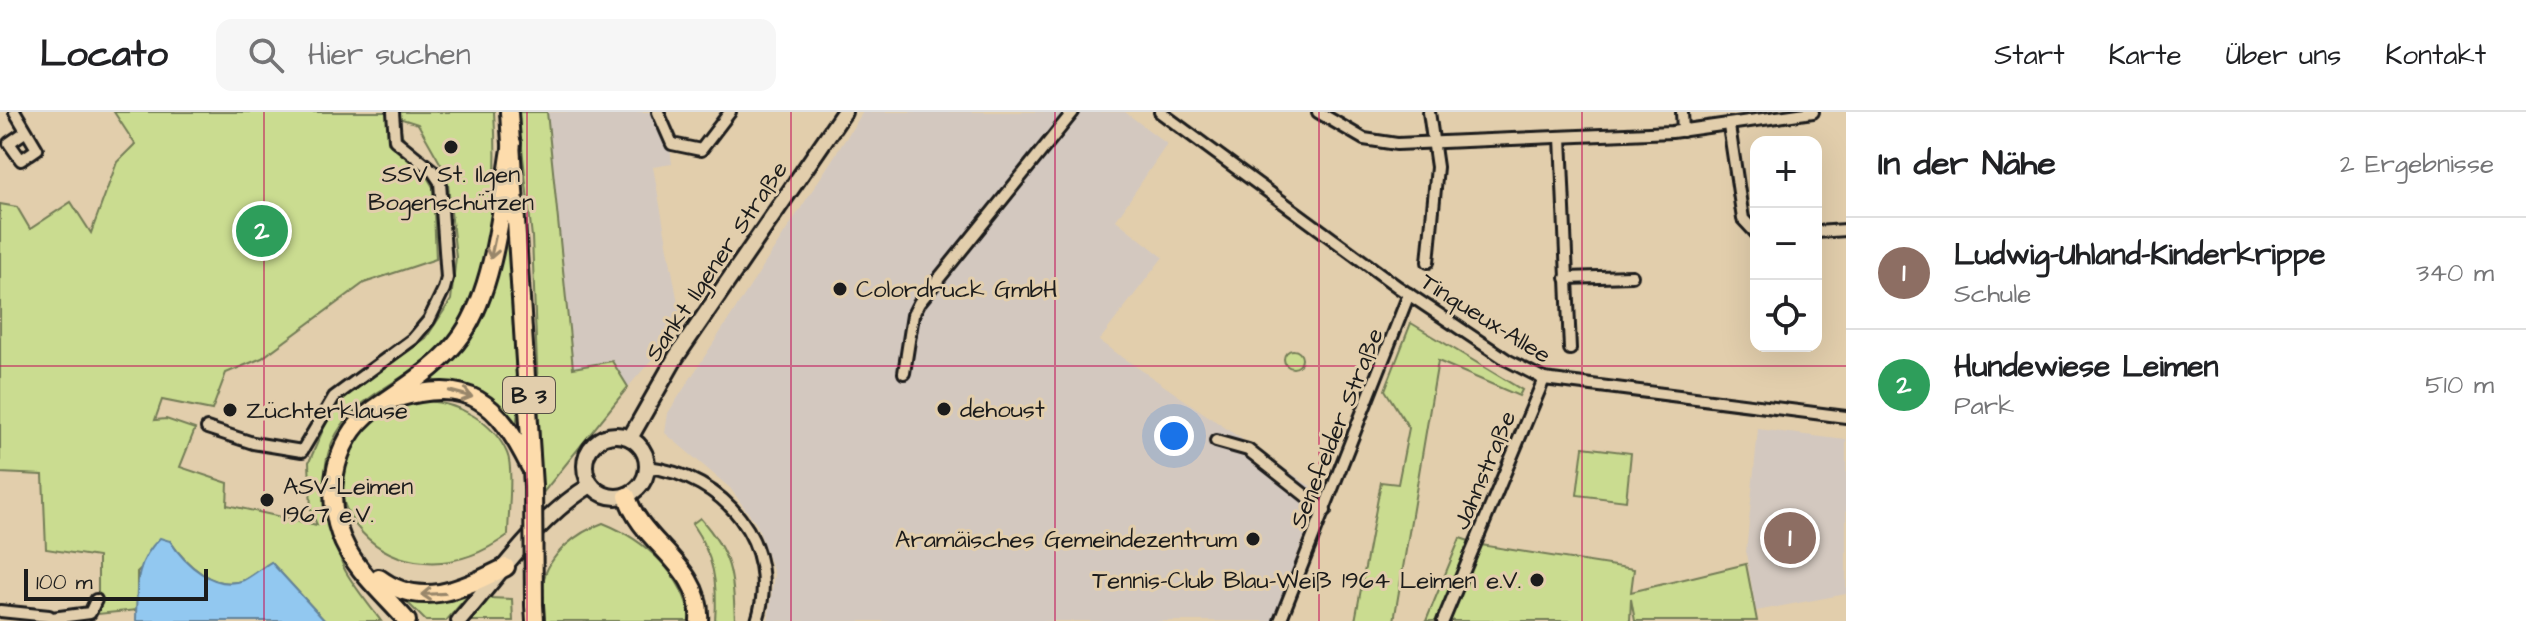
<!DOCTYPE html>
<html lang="de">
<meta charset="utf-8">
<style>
:root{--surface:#fff;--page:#f6f6f6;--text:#202124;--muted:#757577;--line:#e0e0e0;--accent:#111827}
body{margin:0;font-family:"Architects Daughter",sans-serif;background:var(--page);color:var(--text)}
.controls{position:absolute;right:24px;top:24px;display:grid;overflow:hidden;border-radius:16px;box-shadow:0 8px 32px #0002}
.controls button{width:72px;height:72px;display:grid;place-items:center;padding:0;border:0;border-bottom:2px solid var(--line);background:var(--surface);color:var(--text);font:40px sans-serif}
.scale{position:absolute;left:24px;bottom:20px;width:184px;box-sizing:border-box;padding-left:8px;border:4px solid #1c1c1c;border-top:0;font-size:22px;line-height:28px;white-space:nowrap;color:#1c1c1c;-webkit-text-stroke:6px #e2ceac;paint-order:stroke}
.you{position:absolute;left:1174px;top:324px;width:28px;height:28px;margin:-20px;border:6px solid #fff;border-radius:50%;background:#1a73e8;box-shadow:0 0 0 12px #1a73e833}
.badge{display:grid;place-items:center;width:52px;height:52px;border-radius:50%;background:var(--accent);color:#fff;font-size:26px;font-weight:700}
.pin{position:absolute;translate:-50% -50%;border:4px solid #fff;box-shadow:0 2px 8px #0006}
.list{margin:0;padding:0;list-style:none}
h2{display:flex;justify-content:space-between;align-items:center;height:104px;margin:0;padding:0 32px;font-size:34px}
h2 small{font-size:26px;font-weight:400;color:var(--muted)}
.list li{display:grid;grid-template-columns:52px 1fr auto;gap:24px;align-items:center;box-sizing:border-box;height:112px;padding:0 32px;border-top:2px solid var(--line)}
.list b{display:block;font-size:30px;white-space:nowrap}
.list p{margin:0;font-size:26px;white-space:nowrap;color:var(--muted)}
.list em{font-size:26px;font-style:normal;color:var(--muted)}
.icon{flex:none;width:44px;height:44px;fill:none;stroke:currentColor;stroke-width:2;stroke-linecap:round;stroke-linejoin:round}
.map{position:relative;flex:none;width:1846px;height:509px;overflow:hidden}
header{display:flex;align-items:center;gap:48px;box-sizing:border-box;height:112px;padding:0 40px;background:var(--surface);border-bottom:2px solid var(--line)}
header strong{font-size:38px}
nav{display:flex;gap:44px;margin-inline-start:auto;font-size:28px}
.search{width:560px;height:72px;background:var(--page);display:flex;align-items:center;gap:20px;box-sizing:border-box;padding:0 28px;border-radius:16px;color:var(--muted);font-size:30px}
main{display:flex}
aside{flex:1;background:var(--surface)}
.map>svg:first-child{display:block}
.built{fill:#d3c8bf}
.green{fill:#cadc90;stroke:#737c56;stroke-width:2;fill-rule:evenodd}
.water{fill:#92c8f0;stroke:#63839b;stroke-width:2}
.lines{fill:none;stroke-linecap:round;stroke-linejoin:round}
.street-casing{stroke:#1c1c1c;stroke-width:16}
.secondary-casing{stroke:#1c1c1c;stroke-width:20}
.primary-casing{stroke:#1c1c1c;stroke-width:22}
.street{stroke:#e2ceac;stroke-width:10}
.secondary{stroke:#e2ceac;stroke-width:14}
.primary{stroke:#fddcac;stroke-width:16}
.primary-bridge-casing{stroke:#1c1c1c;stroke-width:22;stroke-linecap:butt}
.primary-bridge{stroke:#fddcac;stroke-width:16}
.oneway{stroke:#98866b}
.grid{fill:none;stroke:#c2185b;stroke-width:2;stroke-opacity:0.55}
.poi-dot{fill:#1c1c1c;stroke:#e2ceac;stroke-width:3}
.labels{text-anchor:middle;stroke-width:6;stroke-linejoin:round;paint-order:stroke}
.shield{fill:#e2ceac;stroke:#575147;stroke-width:2}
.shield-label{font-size:22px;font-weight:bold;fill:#1c1c1c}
.poi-label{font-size:24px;fill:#1c1c1c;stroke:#e2ceac;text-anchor:start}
.street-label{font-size:24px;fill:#1c1c1c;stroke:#e2ceac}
</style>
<header>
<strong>Locato</strong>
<div class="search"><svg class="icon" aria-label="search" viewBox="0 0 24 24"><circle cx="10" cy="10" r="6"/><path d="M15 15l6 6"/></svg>Hier suchen</div>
<nav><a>Start</a><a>Karte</a><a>Über uns</a><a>Kontakt</a></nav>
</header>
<main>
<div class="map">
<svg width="1846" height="509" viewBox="0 0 1846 509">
<rect width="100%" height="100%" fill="#e2ceac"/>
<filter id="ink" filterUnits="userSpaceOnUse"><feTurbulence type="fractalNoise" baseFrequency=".0125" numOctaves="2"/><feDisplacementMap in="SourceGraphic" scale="16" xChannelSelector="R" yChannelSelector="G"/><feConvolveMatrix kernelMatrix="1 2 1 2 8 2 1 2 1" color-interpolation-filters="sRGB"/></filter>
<g filter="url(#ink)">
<!-- built -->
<g class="built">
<polygon points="547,0 666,0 672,52 653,55 682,213 628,275 612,249 573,256"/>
<polygon points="863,0 1125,0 1167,32 1116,108 1163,145 1099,229 1320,381 1273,509 768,509 774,462 757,413 730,376 665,321 668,301"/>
<polygon points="1758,317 1846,328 1846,482 1756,499 1746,441"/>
</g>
<!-- green -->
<g class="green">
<path d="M 114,0 L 494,0 C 498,62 495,159 459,213 C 437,246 403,263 371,285 C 319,322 317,369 334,425 C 338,436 340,450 346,460 C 356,477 369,493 381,509 L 325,509 L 271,450 C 263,455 253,463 244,468 C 214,480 185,451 170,429 L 137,460 L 137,498 L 98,502 L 98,445 L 46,437 L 43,363 L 0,361 L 0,92 L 17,95 L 30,117 L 71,90 L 91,121 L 117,50 L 135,32 ZM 399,6 L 418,12 L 447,63 L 456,145 L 451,188 L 426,226 L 347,283 L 329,304 L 309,350 L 311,398 L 317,413 L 227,393 L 228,371 L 180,355 L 195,317 L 166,307 L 155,308 L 162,288 L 212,298 L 226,261 L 262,246 L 364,171 L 436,147 L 433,75 L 402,23 Z"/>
<polygon points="518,0 547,0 573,256 612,249 628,275 542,382 532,125"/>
<path d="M 507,97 L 518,298 L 516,317 L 510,308 L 419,270 C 491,225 489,172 507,97 Z"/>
<polygon points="1411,211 1522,278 1519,284 1438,249 1394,509 1355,509 1381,370 1398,372 1409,316 1385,278"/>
<circle cx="1293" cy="247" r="9"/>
<path d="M 426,289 C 458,291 493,309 507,341 C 514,356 508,404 508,423 C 391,509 279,371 379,303 C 391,294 411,292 426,289 Z"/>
<polygon points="1583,335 1631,341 1626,389 1577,383"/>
<path d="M 700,406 C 732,442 733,462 735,509 L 715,509 C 718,471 714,444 692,412 Z"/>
<path d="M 603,411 C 645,428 684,462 691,509 L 544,509 C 544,497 542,483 543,471 C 548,442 578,420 603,411 Z"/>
<polygon points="1460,426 1481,433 1634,457 1631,480 1746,452 1757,509 1635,509 1631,487 1630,509 1426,509"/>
<polygon points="471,480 446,509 426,509 406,489 432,491"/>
<polygon points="489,486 512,487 513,509 470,509"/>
</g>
<!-- water -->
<path class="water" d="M 160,426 L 170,429 C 184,451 214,480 244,468 C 253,463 263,455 271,450 L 325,509 L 136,509 C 137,475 134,451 160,426 Z"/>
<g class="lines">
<defs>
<g id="street">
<polyline points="15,0 37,37 21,48 9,31 25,20"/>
<polyline points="658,0 672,32 701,38 730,0"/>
<polyline points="1160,0 1398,175 1507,248 1544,267 1846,305"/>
<polyline points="1318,0 1364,27 1397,32 1672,20 1813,0"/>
<polyline points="1682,0 1683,19"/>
<polyline points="1729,14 1743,107 1756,121"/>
<polyline points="1561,25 1570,237"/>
<polyline points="1816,120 1846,118"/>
<polyline points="1428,150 1437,55 1429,0"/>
<polyline points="1566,166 1632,164"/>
<polyline points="904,261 913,203 919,191 1073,0"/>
<polyline points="207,316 253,331 302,339 334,285 413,227 429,208 444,177 447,166 440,70 432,58 395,28 393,0"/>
<polyline points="1216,329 1248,338 1325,399"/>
<path d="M 648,355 C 724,364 782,432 757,509"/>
<polyline points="0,499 49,504 54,509"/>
<polyline points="52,506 90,501 96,488"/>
<polyline points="1280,509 1409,182"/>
<polyline points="1443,509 1544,267"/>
</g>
<g id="secondary">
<circle cx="616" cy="354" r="31"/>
<polyline points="630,326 676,245 844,0"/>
<path d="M 459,509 C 499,463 539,404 591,373"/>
</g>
<g id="primary">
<polyline points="509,0 533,374"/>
<path d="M 394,287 C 470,265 497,289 530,355"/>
<path d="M 627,384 C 640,431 703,454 699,509"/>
<path d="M 379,466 C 422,498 463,476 506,455"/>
<polyline points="534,493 535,509"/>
<path d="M 407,509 C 388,487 363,465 348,439 C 322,393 330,330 374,297 C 404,275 440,255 462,223 C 496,174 502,89 512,31"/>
</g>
</defs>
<!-- street casing -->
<use href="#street" class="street-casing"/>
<!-- secondary casing -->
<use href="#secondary" class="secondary-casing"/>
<!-- primary casing -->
<use href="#primary" class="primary-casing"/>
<!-- street -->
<use href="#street" class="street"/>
<!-- secondary -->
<use href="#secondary" class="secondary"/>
<!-- primary -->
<use href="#primary" class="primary"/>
<defs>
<polyline id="primary-bridge" points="533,374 534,493"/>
</defs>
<!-- primary-bridge casing -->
<use href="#primary-bridge" class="primary-bridge-casing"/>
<!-- primary-bridge -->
<use href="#primary-bridge" class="primary-bridge"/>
</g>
<!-- one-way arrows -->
<defs><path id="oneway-shaft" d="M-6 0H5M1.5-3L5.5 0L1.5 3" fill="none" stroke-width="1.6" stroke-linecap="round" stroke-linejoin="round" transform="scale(2)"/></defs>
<g class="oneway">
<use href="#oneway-shaft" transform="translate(493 135) rotate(102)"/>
<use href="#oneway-shaft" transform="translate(461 282) rotate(15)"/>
<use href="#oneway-shaft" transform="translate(433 482) rotate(177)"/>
</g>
</g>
<!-- grid -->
<path class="grid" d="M 264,0 L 264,509M 527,0 L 527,509M 791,0 L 791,509M 1055,0 L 1055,509M 1319,0 L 1319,509M 1582,0 L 1582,509M 0,254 L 1846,254"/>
<!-- markers -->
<g class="poi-dot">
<circle cx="451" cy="35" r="8"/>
<circle cx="840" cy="177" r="8"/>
<circle cx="944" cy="297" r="8"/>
<circle cx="230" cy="298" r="8"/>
<circle cx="267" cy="388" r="8"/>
<circle cx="1253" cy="427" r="8"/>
<circle cx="1537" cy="468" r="8"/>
</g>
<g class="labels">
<!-- shield labels -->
<rect class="shield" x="503" y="265" width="52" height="36" rx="6"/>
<g class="shield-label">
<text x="529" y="291">B 3</text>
</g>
<!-- poi labels -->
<g class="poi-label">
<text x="451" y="70" text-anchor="middle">SSV St. Ilgen<tspan x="451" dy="28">Bogenschützen</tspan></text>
<text x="856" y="185">Colordruck GmbH</text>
<text x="960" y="305">dehoust</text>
<text x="246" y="306">Züchterklause</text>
<text x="283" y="382">ASV-Leimen<tspan x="283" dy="28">1967 e.V.</tspan></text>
<text x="1237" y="435" text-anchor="end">Aramäisches Gemeindezentrum</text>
<text x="1521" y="476" text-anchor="end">Tennis-Club Blau-Weiß 1964 Leimen e.V.</text>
</g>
<!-- street labels -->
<g class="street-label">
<text transform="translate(716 149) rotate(-56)" y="8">Sankt Ilgener Straße</text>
<text transform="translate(1486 206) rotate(32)" y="8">Tinqueux-Allee</text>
<text transform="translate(1336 316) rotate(-68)" y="8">Senefelder Straße</text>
<text transform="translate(1484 358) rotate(-67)" y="8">Jahnstraße</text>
</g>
</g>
</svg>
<div class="controls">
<button>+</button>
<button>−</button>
<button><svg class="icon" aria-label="locate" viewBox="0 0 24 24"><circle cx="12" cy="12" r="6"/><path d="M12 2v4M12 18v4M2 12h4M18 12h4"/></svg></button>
</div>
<div class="scale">100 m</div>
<div class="you"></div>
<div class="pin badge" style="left:1790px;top:426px;background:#8d6e63">1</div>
<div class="pin badge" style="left:262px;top:119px;background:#2e9e5b">2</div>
</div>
<aside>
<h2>In der Nähe<small>2 Ergebnisse</small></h2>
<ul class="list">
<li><span class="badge" style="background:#8d6e63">1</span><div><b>Ludwig-Uhland-Kinderkrippe</b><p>Schule</p></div><em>340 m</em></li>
<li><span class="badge" style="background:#2e9e5b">2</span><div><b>Hundewiese Leimen</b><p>Park</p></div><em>510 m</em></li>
</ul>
</aside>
</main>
